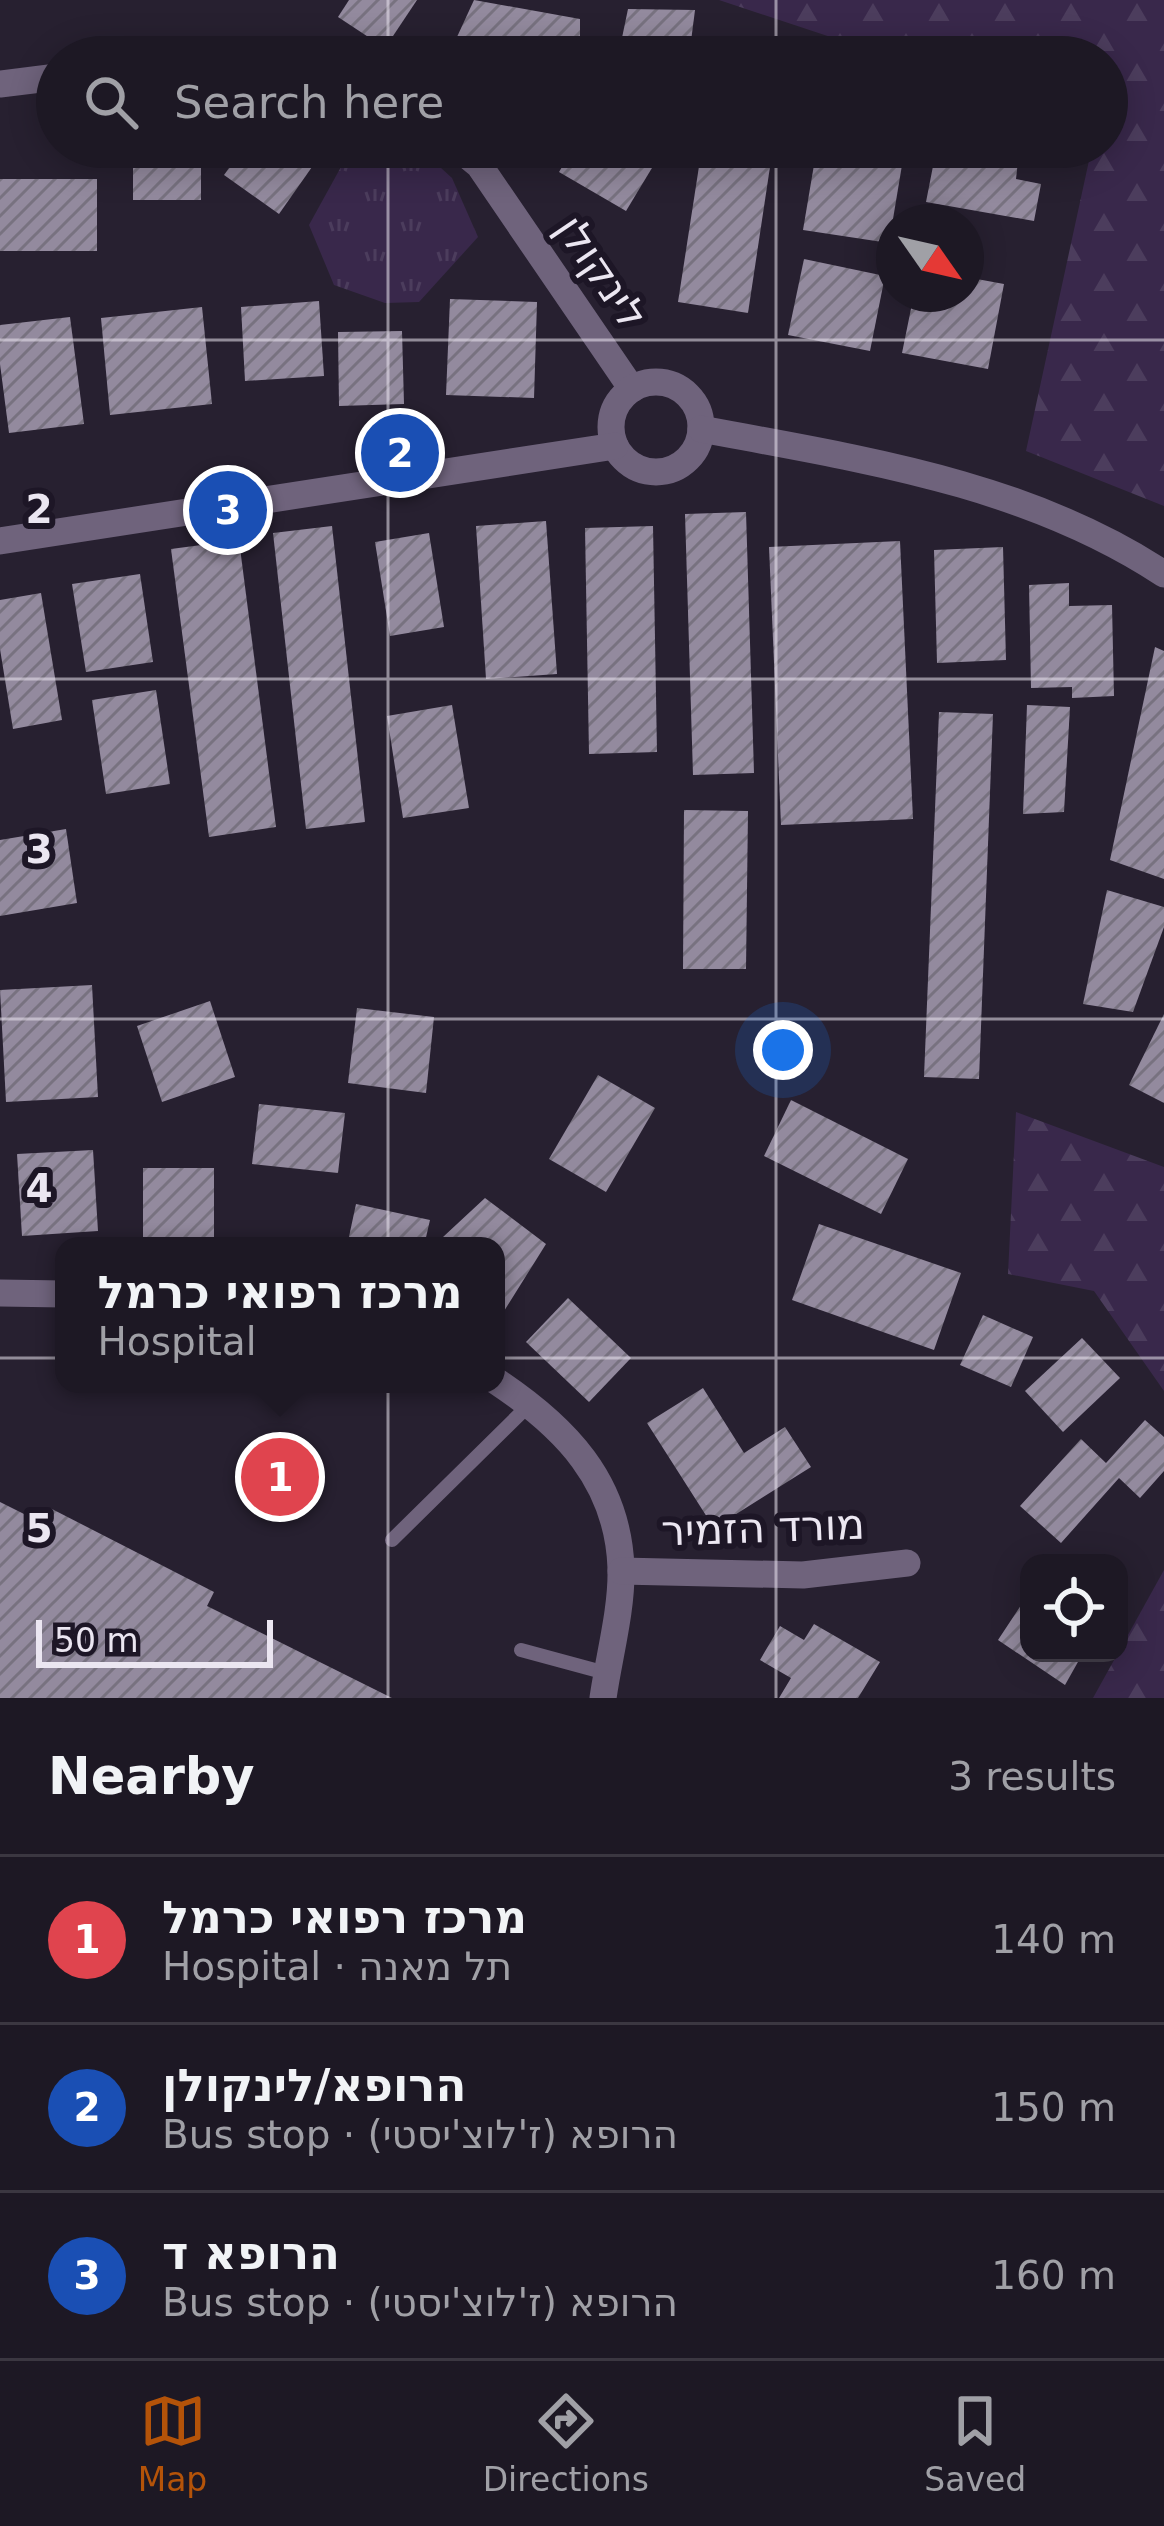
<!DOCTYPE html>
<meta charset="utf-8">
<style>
:root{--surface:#1d1824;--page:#25212c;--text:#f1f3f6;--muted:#a0a0a6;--line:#3b3741;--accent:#b45309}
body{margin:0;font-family:"DejaVu Sans","Noto Sans Hebrew",sans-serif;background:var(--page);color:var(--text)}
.controls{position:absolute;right:36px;bottom:36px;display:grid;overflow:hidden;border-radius:24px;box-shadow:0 6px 30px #0003}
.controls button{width:108px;height:108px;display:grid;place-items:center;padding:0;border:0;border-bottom:3px solid var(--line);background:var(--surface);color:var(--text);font:60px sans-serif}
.compass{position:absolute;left:876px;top:204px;width:108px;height:108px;border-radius:50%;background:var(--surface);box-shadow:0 6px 30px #0003;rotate:124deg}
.scale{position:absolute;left:36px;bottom:30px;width:237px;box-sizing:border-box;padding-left:12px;border:6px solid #ebe6f1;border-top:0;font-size:33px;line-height:42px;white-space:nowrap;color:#ebe6f1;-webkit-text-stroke:9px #1d1626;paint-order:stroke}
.you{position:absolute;left:783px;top:1050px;width:42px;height:42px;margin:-30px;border:9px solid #fff;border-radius:50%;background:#1a73e8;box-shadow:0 0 0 18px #1a73e833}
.badge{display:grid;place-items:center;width:78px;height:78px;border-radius:50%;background:var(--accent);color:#fff;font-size:39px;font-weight:700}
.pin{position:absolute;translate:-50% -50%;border:6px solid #fff;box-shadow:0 3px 12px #0006}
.popup{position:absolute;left:55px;top:1237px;width:450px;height:156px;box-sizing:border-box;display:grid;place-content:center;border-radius:24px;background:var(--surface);filter:drop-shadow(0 3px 9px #0005);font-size:39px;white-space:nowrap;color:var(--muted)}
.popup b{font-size:45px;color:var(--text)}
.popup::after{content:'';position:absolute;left:50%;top:100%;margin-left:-24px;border:24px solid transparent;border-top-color:var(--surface)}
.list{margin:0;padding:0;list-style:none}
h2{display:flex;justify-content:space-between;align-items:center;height:156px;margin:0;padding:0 48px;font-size:51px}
h2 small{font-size:39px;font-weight:400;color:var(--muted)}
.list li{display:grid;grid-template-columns:78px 1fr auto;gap:36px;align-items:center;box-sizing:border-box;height:168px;padding:0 48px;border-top:3px solid var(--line)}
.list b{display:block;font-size:45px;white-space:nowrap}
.list p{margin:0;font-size:39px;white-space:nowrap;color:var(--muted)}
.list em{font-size:39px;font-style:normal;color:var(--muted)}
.icon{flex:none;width:66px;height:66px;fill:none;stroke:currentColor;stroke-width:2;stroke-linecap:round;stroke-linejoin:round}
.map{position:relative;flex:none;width:1164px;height:1698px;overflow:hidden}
.search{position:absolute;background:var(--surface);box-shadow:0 6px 30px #0003;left:36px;right:36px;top:36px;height:132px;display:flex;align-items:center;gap:30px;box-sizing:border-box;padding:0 42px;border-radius:66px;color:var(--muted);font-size:45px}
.sheet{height:660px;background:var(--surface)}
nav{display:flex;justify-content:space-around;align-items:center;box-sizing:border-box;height:168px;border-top:3px solid var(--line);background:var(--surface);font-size:33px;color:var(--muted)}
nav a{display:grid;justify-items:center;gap:6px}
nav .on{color:var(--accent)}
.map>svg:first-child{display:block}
.forest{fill:url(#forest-firs)}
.park{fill:url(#park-tufts)}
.building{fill:url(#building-hatch)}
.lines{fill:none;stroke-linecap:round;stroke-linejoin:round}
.service{stroke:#6f637c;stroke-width:14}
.minor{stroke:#6f637c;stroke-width:27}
.grid{fill:none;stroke:#ebe6f1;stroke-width:3;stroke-opacity:0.55}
.labels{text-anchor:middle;stroke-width:12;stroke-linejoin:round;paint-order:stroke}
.street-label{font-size:42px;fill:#ebe6f1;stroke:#1d1626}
.grid-label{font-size:39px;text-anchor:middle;font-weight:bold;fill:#ebe6f1;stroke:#1d1626;stroke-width:12;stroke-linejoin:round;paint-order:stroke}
</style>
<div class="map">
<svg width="1164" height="1698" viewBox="0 0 1164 1698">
<defs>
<pattern id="forest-firs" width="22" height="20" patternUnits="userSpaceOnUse" patternTransform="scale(3)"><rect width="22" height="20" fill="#39284b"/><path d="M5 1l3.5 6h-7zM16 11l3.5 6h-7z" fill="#4c3d5d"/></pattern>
<pattern id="park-tufts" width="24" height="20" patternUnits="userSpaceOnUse" patternTransform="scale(3)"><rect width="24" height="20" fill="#39284b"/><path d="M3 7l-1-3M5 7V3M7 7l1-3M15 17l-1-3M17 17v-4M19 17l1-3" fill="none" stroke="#4c3d5d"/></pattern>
<pattern id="building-hatch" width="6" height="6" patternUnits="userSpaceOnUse" patternTransform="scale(3)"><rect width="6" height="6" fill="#938a9e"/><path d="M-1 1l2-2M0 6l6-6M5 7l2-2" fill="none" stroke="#787280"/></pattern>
</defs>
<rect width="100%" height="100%" fill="#272030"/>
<!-- forest -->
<g class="forest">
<polygon points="719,0 1164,0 1164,506 1026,451 1090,156 1072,147 1107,147 1107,57 891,57"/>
<polygon points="1016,1112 1164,1167 1164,1391 1094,1291 1008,1274"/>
<polygon points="1164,1570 1164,1698 1093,1698"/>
</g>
<!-- park -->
<polygon class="park" points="352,147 418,147 452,178 478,237 419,302 385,303 334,285 309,225"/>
<!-- building -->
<g class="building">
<polygon points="349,0 417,0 385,48 338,17"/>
<polygon points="474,0 580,19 580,57 460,57 451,50"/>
<polygon points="628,9 695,10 689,57 618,57"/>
<polygon points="717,42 795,54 795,57 715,57"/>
<rect x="133" y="147" width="68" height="53"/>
<polygon points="244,147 326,147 279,214 224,175"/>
<polygon points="574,147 651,147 661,153 626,211 559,172"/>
<polygon points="702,147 773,147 748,313 678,302"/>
<polygon points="817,147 905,147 889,243 803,230"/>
<polygon points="967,147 1010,149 1018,161 1016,179 1041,184 1034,221 926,202 934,161 961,165"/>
<rect x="0" y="179" width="97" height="72"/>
<polygon points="804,259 885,276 870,351 788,335"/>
<polygon points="966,277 1004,284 988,369 902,353 914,294 966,294"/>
<polygon points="450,299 537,302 534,398 446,395"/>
<polygon points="319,301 324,376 245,381 241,307"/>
<polygon points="202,307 212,404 110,415 101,318"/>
<polygon points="70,317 84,424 9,433 0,364 0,325"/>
<polygon points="402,331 404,404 339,406 338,332"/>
<polygon points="746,512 754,773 693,775 685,514"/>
<polygon points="546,521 557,674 486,679 476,526"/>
<polygon points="332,526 365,822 306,829 273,533"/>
<polygon points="653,526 657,752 589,754 585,528"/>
<polygon points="429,533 444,627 390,636 375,542"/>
<polygon points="239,540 276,827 209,837 171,549"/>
<polygon points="900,541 913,819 781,825 769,547"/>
<polygon points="1003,547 1006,660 937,663 934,550"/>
<polygon points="140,574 153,662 86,672 72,584"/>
<polygon points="1069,583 1069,606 1112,605 1114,696 1072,698 1072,687 1031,688 1029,585"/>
<polygon points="41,593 62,720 13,729 0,649 0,600"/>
<polygon points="1155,647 1164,651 1164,879 1110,860"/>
<polygon points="156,690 170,784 106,794 92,700"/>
<polygon points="452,705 469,808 403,818 387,716"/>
<polygon points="1027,705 1070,707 1064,812 1023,814"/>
<polygon points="939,712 993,714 979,1079 924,1077"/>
<polygon points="684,810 748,811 746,969 683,969"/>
<polygon points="66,829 77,903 0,916 0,840"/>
<polygon points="1107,890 1164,907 1164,927 1133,1012 1083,1004"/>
<polygon points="92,985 98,1097 6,1102 0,990"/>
<polygon points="210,1001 235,1077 162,1102 137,1026"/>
<polygon points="357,1008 434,1017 426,1093 348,1083"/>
<polygon points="1164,1014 1164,1103 1129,1085"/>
<polygon points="598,1075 655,1108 606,1192 549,1159"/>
<polygon points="791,1100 908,1159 881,1214 764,1156"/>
<polygon points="259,1104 345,1113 338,1173 252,1164"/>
<polygon points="93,1150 98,1231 22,1236 17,1154"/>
<polygon points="143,1168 214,1168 214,1242 143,1243"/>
<polygon points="485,1198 546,1244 496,1324 496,1246 440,1246 443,1237"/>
<polygon points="356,1204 430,1220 424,1246 347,1246"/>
<polygon points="819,1224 961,1273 934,1350 792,1300"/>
<polygon points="568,1298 631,1358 589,1402 526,1342"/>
<polygon points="983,1315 1033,1337 1011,1387 960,1365"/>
<polygon points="1082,1338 1120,1378 1063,1432 1025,1391"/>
<polygon points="703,1388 744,1453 785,1427 811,1467 714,1528 647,1423"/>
<polygon points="1145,1420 1164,1437 1164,1471 1140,1498 1119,1478 1061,1543 1020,1506 1081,1439 1106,1463"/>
<polygon points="0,1502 42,1523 50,1508 214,1592 207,1606 392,1698 0,1698"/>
<polygon points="1029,1593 1029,1653 1083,1653 1065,1685 998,1640"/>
<polygon points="814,1624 880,1662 858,1698 779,1698 791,1678 760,1660 780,1626 804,1640"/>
</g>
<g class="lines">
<!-- service -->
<g class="service">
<polyline points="392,1540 529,1405"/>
<polyline points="521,1650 606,1673"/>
</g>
<!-- minor -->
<g class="minor">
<polyline points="0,84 57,77"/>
<polyline points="457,147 479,165 632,389"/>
<circle cx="656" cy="427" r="45"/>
<path d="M 701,429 C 861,459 1026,483 1164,574"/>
<polyline points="0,541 615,446"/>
<polyline points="0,1293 64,1294"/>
<path d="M 496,1381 C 565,1427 618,1481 621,1568 C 622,1610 609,1656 603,1698"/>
<polyline points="621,1571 803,1575 907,1563"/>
</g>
</g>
<!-- grid -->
<path class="grid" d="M 388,0 L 388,57M 776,0 L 776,57M 388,147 L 388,1698M 776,147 L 776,1698M 0,340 L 1164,340M 0,679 L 1164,679M 0,1019 L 1164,1019M 0,1358 L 1164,1358"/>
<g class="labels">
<!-- street labels -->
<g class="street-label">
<text transform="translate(602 272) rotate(56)" y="15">לינקולן</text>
<text transform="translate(763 1527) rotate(-2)" y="15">מורד הזמיר</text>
</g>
</g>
<g class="grid-label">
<text x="39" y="523">2</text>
<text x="39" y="863">3</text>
<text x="39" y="1202">4</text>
<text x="39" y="1542">5</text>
</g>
</svg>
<div class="controls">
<button><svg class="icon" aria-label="locate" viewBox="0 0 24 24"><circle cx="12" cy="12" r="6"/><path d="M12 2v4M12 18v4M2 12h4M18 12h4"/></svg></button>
</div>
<svg class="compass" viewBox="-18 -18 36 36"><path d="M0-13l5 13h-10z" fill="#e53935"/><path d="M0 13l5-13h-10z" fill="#a0a0a6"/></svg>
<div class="scale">50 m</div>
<div class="you"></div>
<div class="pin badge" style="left:280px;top:1477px;background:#e0444e">1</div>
<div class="popup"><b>מרכז רפואי כרמל</b>Hospital</div>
<div class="pin badge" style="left:400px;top:453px;background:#1a4fb4">2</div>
<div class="pin badge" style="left:228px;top:510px;background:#1a4fb4">3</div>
<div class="search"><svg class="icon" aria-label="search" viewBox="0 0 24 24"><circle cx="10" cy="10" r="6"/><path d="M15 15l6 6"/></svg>Search here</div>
</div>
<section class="sheet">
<h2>Nearby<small>3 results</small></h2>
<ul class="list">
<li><span class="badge" style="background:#e0444e">1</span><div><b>מרכז רפואי כרמל</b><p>Hospital · תל מאנה</p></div><em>140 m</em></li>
<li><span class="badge" style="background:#1a4fb4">2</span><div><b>הרופא/לינקולן</b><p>Bus stop · הרופא (ז'לוצ'יסטי)</p></div><em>150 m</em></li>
<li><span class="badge" style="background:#1a4fb4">3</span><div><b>הרופא ד</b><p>Bus stop · הרופא (ז'לוצ'יסטי)</p></div><em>160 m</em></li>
</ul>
</section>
<nav>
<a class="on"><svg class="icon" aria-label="map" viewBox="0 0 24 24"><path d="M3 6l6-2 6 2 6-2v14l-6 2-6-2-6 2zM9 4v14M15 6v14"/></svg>Map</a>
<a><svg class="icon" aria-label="directions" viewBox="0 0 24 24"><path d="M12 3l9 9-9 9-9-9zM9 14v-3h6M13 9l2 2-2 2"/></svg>Directions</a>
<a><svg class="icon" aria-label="saved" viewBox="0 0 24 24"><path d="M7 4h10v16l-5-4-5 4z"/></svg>Saved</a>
</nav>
